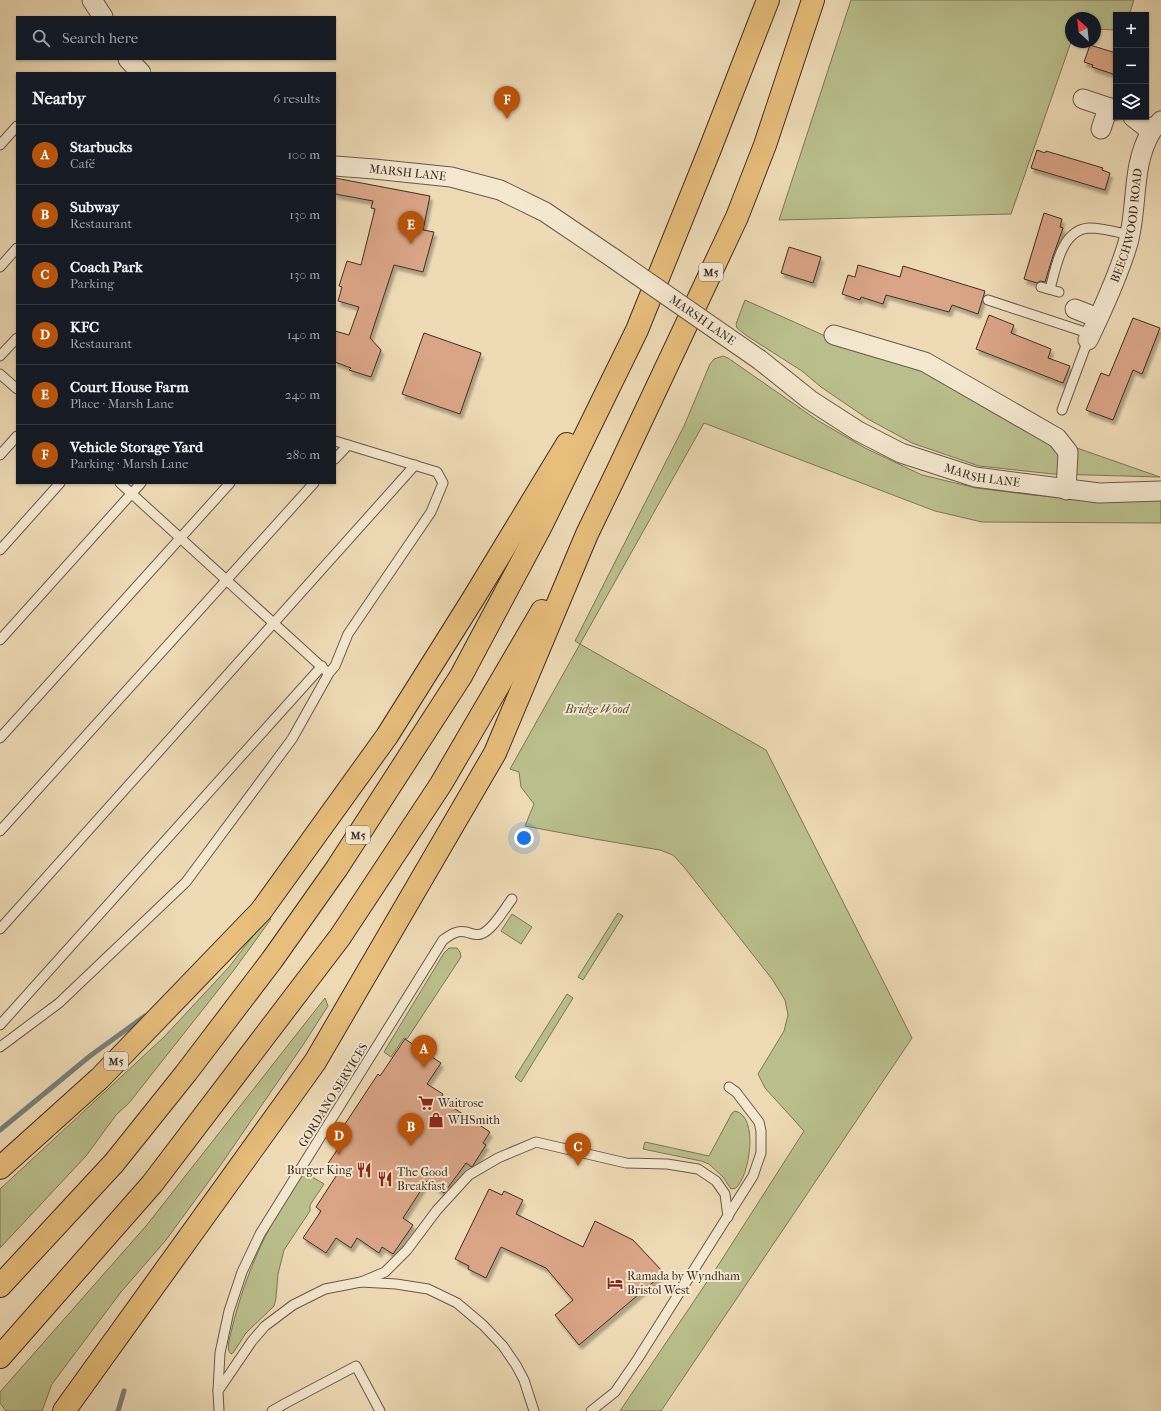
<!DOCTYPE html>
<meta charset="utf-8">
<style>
:root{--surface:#171b24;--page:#20242c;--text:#f1f3f6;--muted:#9ea1a6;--line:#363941;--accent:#b45309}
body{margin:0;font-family:"IM FELL French Canon",serif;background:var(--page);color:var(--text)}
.controls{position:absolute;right:12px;top:12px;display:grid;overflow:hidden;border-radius:0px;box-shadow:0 1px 3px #0004}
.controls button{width:36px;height:36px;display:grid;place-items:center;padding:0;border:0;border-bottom:1px solid var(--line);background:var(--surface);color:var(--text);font:20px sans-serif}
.compass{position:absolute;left:1065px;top:12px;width:36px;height:36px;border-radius:50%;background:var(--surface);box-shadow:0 1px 3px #0004;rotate:333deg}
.you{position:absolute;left:524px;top:838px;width:14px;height:14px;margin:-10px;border:3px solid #fff;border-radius:50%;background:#1a73e8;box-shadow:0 0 0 6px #1a73e833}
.badge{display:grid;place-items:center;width:26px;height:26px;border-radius:50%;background:var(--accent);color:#fff;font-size:13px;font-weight:700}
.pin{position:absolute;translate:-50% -33px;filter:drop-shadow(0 1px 2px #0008)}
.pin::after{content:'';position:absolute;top:21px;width:14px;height:12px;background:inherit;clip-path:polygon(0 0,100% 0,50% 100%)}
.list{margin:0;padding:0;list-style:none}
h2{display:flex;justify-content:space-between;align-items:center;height:52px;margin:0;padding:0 16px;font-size:17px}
h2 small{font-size:13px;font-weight:400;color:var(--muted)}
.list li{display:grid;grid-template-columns:26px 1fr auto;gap:12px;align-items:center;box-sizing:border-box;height:60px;padding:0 16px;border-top:1px solid var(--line)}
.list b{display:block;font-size:15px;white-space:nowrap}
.list p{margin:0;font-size:13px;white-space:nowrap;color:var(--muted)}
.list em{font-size:13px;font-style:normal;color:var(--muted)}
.icon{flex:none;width:22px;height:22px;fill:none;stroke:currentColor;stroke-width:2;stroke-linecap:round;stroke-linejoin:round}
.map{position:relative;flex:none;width:1161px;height:1411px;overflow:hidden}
.search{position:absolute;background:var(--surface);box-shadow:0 1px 3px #0004;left:16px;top:16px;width:320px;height:44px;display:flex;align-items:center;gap:10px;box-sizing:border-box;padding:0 14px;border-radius:0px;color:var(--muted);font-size:15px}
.panel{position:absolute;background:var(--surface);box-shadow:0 1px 3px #0004;left:16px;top:72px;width:320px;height:412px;border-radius:0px}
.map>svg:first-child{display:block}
.green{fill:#bac08d;stroke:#7c775a}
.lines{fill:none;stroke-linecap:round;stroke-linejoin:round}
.stream{stroke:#77817d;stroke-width:5}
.building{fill:#daa586;stroke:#3f2e27;filter:url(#shadow)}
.lane-casing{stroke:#6b594b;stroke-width:11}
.street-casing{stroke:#6b594b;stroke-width:21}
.highway-casing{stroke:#3f2e27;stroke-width:24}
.lane{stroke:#f4e8d0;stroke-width:9}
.street{stroke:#f4e8d0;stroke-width:19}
.highway{stroke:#e7be7b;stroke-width:22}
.street-bridge-casing{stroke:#6b594b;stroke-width:21;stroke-linecap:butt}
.street-bridge{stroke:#f4e8d0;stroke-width:19}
.labels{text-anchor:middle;stroke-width:4;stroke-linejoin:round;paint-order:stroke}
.shield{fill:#f4e8d0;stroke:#75665a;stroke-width:1}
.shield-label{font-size:11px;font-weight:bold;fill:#3f2e27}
.street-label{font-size:12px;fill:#3f2e27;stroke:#f4e8d0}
.park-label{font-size:12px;font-style:italic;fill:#584b3b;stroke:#f4e8d0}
.poi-label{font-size:12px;fill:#3f2e27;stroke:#f4e8d0;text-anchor:start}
</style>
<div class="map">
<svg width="1161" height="1411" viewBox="0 0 1161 1411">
<defs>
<filter id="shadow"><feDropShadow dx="2.5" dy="4.5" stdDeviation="1" flood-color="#0004"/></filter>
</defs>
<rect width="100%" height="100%" fill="#eedbb6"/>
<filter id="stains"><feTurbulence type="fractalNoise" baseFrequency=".005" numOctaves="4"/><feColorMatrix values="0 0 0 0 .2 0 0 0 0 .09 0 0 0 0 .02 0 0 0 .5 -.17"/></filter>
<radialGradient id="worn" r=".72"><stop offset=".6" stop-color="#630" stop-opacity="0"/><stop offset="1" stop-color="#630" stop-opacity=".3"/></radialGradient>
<!-- green -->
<g class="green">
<polygon points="851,0 1134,0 1129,15 1116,15 1116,30 1095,29 1095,18 1071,18 1071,42 1011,214 779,220"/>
<polygon points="745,300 832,339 924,365 1054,440 1160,477 1053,474 979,466 912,443 868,419 821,387 802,371 747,336 737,328 736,324"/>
<polygon points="723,356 728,358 817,420 865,448 922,475 976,488 1033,495 1070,498 1161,498 1161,523 982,522 935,511 704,423 580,644 766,750 912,1038 661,1411 620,1411 719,1264 804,1131 765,1088 758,1074 784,1031 788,1015 785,1000 772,979 684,867 673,855 660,850 595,839 525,826 534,804 521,787 519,772 510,769 580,644 575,641 684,426 710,364 714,359"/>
<polygon points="618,913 623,916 583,980 578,977"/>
<polygon points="512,914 532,927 521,944 501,931"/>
<polygon points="266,919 271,919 234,970 129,1103 116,1115 86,1156 0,1248 0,1189 164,1037 229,967"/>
<polygon points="449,948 457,948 460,952 461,957 407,1039 404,1038 391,1057 384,1052 444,953"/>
<polygon points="567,994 573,998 521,1082 515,1077"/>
<polygon points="325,998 328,1006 303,1045 220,1166 166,1240 121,1292 52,1384 42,1411 6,1411 0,1403 0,1392 146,1226"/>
<path d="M 735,1111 C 759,1116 750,1175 736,1188 L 731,1189 L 723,1177 L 709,1164 L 701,1161 L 643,1149 L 645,1142 L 709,1156 L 732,1113 Z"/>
<path d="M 304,1172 L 324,1184 L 310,1205 L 310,1211 L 284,1250 L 278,1274 L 276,1298 L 274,1306 L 246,1333 L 233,1353 L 231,1354 C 225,1348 231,1335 232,1328 C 246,1271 270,1220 304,1172 Z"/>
</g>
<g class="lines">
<!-- stream -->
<g class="stream">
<polyline points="0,1130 90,1056 145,1016"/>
<polyline points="118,1411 124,1391"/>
</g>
</g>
<!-- building -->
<g class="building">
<polygon points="1090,45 1116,53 1116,75 1092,67 1093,65 1084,62"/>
<polygon points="1037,150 1045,153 1046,151 1103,168 1102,170 1110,173 1105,190 1031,168"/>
<polygon points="335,178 430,196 423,230 434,232 423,272 394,265 370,338 381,350 371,377 349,370 351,368 335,362 335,331 349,335 359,307 338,301 342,287 339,286 347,261 361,265 375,209 371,208 373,201 335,194"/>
<polygon points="1044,213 1062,219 1060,227 1063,228 1052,259 1045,282 1040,281 1037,283 1024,279"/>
<polygon points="789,247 821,257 813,283 781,273"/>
<polygon points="858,265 900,277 903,266 985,291 978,314 952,305 949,312 886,295 883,304 861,297 860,300 842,294 848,275 855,277"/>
<polygon points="989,315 1014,325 1011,333 1051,349 1048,358 1070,366 1063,383 976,349"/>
<polygon points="1133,318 1160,328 1142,374 1133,370 1113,420 1086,410 1101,373 1109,376"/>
<polygon points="424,333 481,353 460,414 402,394"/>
<polygon points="405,1039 441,1063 427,1084 443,1094 440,1099 490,1132 483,1143 486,1145 472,1167 466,1163 444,1193 427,1181 403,1218 413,1225 393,1254 382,1247 379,1253 357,1238 351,1248 336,1238 326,1253 303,1238 321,1211 316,1207 338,1173 327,1165 350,1131 343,1127 378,1074 380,1076"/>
<polygon points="489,1189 502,1195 504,1191 523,1200 516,1214 583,1247 595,1221 633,1240 664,1273 579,1345 555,1315 573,1300 546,1268 501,1247 486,1278 468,1269 469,1266 455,1259"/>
</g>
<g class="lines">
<defs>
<g id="lane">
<polyline points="0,145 17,126"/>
<polyline points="0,267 17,248"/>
<polyline points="1041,287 1059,292"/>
<path d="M 1050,289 C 1056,268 1061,230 1089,228 C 1103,228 1117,232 1130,235"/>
<polyline points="988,300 1091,334"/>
<polyline points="0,356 17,338"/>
<polyline points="0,374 17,389"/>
<polyline points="1062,410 1088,340"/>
<polyline points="0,455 17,436"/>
<polyline points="335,459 348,445"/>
<polyline points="120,483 325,670"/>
<polyline points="0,550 60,483"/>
<polyline points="0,640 141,483"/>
<polyline points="0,738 230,483"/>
<polyline points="0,831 314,483"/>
<polyline points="0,929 415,465"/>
<polyline points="0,1025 322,666"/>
<polyline points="0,1047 59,1003 186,882 292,739 329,673 335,666 348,634 431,512 443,483 437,472 335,441"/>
<polyline points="361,1282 385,1272 407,1250 437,1210 469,1175 498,1158 536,1142 626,1163 667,1164 698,1169 716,1181 725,1194 728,1217"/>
<path d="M 218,1391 L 220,1353 L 229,1311 L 242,1272 L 260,1234 L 443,940 C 450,935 456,930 466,932 C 471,933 475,936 481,934 C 492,931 505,908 512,899"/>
<polyline points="219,1411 218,1391 252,1341 265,1326 293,1305 325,1289 361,1282 396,1284 428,1289 457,1303 483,1325 503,1346 516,1365 524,1380 534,1411"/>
<polyline points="272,1411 286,1403 356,1366 380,1411"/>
<polyline points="591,1411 615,1392 637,1360 753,1176 761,1153 761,1131 759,1122 736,1092 729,1087"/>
</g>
<g id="street">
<polyline points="92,0 103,17"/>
<polyline points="128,59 141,73"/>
<polyline points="1083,99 1116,110"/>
<polyline points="1133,117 1151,131"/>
<polyline points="1101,129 1108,108"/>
<path id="s1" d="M 335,166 L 374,169 L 451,177 L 500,190 L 545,212 L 613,258"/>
<polyline points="1075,309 1098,318"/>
<polyline points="834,335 925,362 1057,438 1068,452 1066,490"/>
<path id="s2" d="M 1088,340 C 1103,309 1118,276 1128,243 C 1138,207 1131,166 1151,132 C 1153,128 1158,125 1161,121"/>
<path id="s3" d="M 760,360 L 810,400 L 858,431 L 901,453 L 975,477 L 1099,493 L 1161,491"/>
</g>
<g id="highway">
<polyline points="0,1168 100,1078 261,911 387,736 473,599 567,444"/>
<polyline points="0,1286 114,1163 186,1073 272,960 337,868 461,676 542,524 637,330 710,149 768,0"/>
<polyline points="0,1357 152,1184 340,937 441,784 542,611"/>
<polyline points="64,1411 315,1062 495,753 587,534 617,472 737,217 765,145 813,0"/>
</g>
</defs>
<!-- lane casing -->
<use href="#lane" class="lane-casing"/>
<!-- street casing -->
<use href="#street" class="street-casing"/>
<!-- highway casing -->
<use href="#highway" class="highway-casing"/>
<!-- lane -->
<use href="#lane" class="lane"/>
<!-- street -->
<use href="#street" class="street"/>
<!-- highway -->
<use href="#highway" class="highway"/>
<defs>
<g id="street-bridge">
<path id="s4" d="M 613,258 L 760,360"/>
</g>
</defs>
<!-- street-bridge casing -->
<use href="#street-bridge" class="street-bridge-casing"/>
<!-- street-bridge -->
<use href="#street-bridge" class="street-bridge"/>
</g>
<!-- icons -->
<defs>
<symbol id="supermarket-bare" viewBox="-9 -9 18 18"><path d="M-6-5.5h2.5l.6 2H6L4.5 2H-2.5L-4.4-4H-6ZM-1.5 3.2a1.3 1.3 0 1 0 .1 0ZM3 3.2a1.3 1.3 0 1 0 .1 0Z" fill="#8f2418" stroke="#f4e8d0" stroke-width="2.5" paint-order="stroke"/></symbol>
<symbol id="shop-bare" viewBox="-9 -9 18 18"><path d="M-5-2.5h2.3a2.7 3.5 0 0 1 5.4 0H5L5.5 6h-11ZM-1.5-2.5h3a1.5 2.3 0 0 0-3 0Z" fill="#8f2418" stroke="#f4e8d0" stroke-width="2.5" paint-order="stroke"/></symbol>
<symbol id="restaurant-bare" viewBox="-9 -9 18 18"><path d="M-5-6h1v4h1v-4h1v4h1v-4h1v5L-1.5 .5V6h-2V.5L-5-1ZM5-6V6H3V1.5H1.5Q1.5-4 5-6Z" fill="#8f2418" stroke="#f4e8d0" stroke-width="2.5" paint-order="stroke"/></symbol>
<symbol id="hotel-bare" viewBox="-9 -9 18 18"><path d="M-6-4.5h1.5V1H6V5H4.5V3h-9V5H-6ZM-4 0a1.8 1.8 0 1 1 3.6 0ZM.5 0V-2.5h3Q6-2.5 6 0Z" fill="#8f2418" stroke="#f4e8d0" stroke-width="2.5" paint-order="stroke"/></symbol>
</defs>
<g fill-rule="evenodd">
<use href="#supermarket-bare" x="415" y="1092" width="22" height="22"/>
<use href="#shop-bare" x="425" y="1109" width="22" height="22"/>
<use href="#restaurant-bare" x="353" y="1159" width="22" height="22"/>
<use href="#restaurant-bare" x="374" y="1168" width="22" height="22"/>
<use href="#hotel-bare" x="604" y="1272" width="22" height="22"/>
</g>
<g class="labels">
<!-- shield labels -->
<g class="shield">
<rect x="699" y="263" width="24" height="18" rx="3"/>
<rect x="346" y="826" width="24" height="18" rx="3"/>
<rect x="104" y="1052" width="24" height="18" rx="3"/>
</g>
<g class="shield-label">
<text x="711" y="276">M5</text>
<text x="358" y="839">M5</text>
<text x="116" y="1065">M5</text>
</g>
<!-- street labels -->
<g class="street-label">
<text dy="4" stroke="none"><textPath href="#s1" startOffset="73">MARSH LANE</textPath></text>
<text dy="4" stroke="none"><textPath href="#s2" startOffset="122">BEECHWOOD ROAD</textPath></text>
<text dy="4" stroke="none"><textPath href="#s4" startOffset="109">MARSH LANE</textPath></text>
<text dy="4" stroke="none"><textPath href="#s3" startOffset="254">MARSH LANE</textPath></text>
<text transform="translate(333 1095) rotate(-58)" y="4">GORDANO SERVICES</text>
</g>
<!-- park labels -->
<g class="park-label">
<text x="597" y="713">Bridge Wood</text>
</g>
<!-- poi labels -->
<g class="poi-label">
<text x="438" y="1107">Waitrose</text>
<text x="448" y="1124">WHSmith</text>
<text x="352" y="1174" text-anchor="end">Burger King</text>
<text x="397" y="1176">The Good<tspan x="397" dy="14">Breakfast</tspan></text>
<text x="627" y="1280">Ramada by Wyndham<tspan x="627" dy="14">Bristol West</tspan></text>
</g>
</g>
<rect width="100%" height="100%" filter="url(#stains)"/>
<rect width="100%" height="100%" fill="url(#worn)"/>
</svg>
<div class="controls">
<button>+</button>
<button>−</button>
<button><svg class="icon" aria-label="layers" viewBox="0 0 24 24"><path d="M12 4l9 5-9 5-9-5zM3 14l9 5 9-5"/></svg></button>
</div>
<svg class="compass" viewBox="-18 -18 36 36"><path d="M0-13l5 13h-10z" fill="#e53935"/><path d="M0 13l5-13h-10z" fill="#9ea1a6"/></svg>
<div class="you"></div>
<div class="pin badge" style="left:424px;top:1068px">A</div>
<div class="pin badge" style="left:411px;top:1146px">B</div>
<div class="pin badge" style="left:578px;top:1166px">C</div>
<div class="pin badge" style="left:339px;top:1155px">D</div>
<div class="pin badge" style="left:411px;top:244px">E</div>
<div class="pin badge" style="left:507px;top:119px">F</div>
<div class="search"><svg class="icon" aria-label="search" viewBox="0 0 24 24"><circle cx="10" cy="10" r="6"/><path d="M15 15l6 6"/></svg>Search here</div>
<section class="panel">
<h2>Nearby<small>6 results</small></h2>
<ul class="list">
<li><span class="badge">A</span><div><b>Starbucks</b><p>Café</p></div><em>100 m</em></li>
<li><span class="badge">B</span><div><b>Subway</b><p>Restaurant</p></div><em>130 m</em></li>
<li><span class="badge">C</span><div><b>Coach Park</b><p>Parking</p></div><em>130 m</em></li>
<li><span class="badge">D</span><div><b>KFC</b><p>Restaurant</p></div><em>140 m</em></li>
<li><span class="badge">E</span><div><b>Court House Farm</b><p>Place · Marsh Lane</p></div><em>240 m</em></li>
<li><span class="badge">F</span><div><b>Vehicle Storage Yard</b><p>Parking · Marsh Lane</p></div><em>280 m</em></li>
</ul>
</section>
</div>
